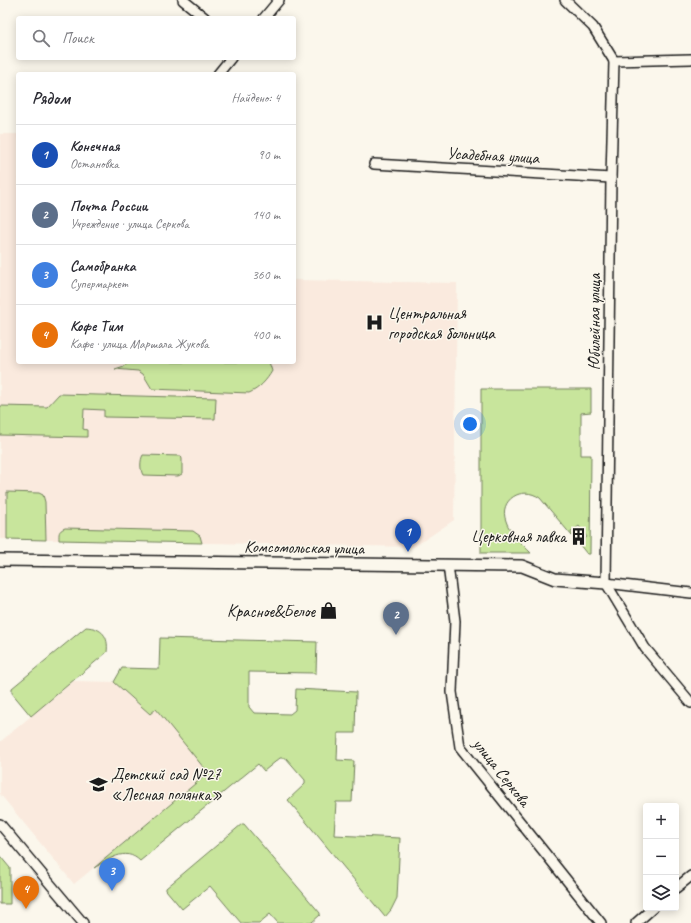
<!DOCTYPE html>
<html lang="ru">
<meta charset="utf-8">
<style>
:root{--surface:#fff;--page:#f7f7f7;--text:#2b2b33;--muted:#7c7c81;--line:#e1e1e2;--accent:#1c1c1c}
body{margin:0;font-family:Caveat,sans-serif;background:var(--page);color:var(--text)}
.controls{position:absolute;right:12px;bottom:12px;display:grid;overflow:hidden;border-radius:4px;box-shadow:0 2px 10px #0003}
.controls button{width:36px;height:36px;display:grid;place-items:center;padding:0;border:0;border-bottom:1px solid var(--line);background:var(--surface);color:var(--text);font:20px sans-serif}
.you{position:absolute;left:470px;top:424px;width:14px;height:14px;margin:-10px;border:3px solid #fff;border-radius:50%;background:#1a73e8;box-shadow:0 0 0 6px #1a73e833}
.badge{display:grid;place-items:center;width:26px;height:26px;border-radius:50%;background:var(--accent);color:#fff;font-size:13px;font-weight:700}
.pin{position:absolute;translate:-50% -33px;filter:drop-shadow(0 1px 2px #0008)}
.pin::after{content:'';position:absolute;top:21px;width:14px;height:12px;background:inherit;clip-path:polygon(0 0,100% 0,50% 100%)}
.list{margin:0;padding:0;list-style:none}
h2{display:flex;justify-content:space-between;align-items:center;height:52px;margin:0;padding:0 16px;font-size:17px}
h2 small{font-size:13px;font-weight:400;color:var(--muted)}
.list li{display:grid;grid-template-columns:26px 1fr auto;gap:12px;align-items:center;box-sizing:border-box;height:60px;padding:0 16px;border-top:1px solid var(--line)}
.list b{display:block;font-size:15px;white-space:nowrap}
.list p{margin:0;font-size:13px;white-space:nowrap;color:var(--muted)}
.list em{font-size:13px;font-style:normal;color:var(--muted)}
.icon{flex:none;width:22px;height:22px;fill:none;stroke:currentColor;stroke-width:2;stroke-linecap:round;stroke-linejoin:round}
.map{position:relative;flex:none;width:691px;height:923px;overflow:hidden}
.search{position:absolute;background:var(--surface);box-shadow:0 2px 10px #0003;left:16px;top:16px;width:280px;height:44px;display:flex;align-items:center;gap:10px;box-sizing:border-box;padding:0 14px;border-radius:4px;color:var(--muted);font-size:15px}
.panel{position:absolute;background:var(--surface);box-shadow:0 2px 10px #0003;left:16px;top:72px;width:280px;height:292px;border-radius:4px}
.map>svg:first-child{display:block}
.built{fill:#faeade}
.green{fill:#c8e59c;stroke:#72805c}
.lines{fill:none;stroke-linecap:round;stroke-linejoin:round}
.minor-casing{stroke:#1c1c1c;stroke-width:12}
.tertiary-casing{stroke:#1c1c1c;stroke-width:14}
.minor{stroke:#fbf7ec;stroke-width:9}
.tertiary{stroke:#fbf7ec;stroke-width:11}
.labels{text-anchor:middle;stroke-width:3;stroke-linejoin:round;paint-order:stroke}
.street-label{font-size:17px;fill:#1c1c1c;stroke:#fbf7ec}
.poi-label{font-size:17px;fill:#1c1c1c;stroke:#fbf7ec;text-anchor:start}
</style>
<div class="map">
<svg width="691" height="923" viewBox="0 0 691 923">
<rect width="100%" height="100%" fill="#fbf7ec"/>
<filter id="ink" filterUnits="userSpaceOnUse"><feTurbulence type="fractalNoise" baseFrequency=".025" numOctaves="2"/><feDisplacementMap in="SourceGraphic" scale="8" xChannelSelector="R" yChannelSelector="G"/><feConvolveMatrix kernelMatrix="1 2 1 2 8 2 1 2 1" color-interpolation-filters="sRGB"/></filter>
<g filter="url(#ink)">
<!-- built -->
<g class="built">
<polygon points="0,134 18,134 18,362 294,362 294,280 457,283 454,520 414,547 0,539"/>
<polygon points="73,681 114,682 150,714 156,709 209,773 74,884 0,794 0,742"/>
</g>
<!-- green -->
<g class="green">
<path d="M 129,362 L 269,362 L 272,371 C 267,380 259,389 249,393 L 152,389 L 143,374 L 138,371 L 115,369 L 124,366 Z"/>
<path d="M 481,389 L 591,389 L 591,412 L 581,413 L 581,455 L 591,455 L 590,554 L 587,554 L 579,544 L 587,537 L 579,526 L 571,532 L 573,536 L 572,536 L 540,498 C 522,485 498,500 506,521 C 509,532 523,545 531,553 L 481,553 Z"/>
<polygon points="59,394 216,398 215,419 104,417 104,410 84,409 83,429 87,430 87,437 0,435 0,406 47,407"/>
<path d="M 143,455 L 181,456 L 182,459 L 182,474 L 178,476 L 143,475 C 140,470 140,460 143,455 Z"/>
<polygon points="7,492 39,493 43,495 45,502 46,540 7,539"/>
<path d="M 65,528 L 193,531 L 200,536 L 202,543 L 59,540 C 59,533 58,531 65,528 Z"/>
<path d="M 86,627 C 102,628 109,636 107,652 L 31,716 L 12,693 L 12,688 Z"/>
<path d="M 160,638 L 317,642 L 316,673 L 249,672 L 249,707 L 254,713 L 290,714 L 295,710 L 296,689 L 356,692 L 355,733 L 338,733 L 337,760 L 354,761 L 352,802 L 336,802 L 334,835 L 400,838 L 397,898 L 391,910 L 385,917 L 288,800 L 305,784 L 305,780 L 286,758 L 280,758 L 264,771 L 258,764 L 140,861 C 125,846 108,860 94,868 L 208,773 L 156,709 L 150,714 L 114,682 L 122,668 L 159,669 Z"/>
<polygon points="242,824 244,824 320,913 320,915 311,923 278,923 270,914 259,923 241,923 210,886 182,909 166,890 166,888"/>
<polygon points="0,856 10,868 10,904 0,904"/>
</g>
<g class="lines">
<defs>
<g id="minor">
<polyline points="183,0 205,18"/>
<polyline points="565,0 593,27 614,61"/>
<polyline points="264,18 279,0"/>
<polyline points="614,61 691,59"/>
<polyline points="218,74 231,58"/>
<polyline points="374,164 611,178"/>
<polyline points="448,565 455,621 452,692 460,747 601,923"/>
<polyline points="606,583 611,178 614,61"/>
<polyline points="606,583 645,648 691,703"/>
<polyline points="606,583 691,593"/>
<polyline points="0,824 83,923"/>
<polyline points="676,888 691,876"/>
<polyline points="636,923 653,908"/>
</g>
<polyline id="tertiary" points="0,560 522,566 555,579 606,583"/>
</defs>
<!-- minor casing -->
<use href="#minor" class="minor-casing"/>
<!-- tertiary casing -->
<use href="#tertiary" class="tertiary-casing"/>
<!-- minor -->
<use href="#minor" class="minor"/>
<!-- tertiary -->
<use href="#tertiary" class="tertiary"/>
</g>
</g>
<!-- icons -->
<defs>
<symbol id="hospital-bare" viewBox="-9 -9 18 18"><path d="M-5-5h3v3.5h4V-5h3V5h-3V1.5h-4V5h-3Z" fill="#1c1c1c" stroke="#fbf7ec" stroke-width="2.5" paint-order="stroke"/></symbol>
<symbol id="building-bare" viewBox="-9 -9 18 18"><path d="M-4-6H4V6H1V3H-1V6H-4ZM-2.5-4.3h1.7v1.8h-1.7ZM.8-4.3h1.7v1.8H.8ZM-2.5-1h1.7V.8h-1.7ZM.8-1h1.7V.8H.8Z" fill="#1c1c1c" stroke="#fbf7ec" stroke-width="2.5" paint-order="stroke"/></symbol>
<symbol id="shop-bare" viewBox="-9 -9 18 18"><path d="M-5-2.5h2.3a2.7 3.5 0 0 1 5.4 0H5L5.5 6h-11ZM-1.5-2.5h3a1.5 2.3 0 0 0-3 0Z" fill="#1c1c1c" stroke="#fbf7ec" stroke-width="2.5" paint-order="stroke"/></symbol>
<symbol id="school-bare" viewBox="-9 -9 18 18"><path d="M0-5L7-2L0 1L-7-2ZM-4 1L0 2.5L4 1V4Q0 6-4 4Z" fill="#1c1c1c" stroke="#fbf7ec" stroke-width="2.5" paint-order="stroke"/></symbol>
</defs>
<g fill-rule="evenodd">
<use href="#hospital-bare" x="362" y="310" width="25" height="25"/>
<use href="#building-bare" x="566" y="524" width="25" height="25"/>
<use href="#shop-bare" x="316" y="598" width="25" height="25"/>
<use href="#school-bare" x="86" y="772" width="25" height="25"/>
</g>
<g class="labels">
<!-- street labels -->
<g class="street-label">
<text transform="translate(493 155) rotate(3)" y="6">Усадебная улица</text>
<text transform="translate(594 322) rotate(-90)" y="6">Юбилейная улица</text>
<text transform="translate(304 547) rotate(1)" y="6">Комсомольская улица</text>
<text transform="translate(502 772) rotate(52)" y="6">улица Серкова</text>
</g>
<!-- poi labels -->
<g class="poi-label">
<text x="388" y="319">Центральная<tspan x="388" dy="20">городская больница</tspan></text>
<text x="566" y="542" text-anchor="end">Церковная лавка</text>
<text x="315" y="617" text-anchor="end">Красное&amp;Белое</text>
<text x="111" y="780">Детский сад №27<tspan x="111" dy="20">«Лесная полянка»</tspan></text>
</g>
</g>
</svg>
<div class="controls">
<button>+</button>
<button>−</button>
<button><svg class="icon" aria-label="layers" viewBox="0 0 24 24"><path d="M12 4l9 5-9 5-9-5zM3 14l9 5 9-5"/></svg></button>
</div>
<div class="you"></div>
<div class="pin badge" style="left:408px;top:552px;background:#1a4fb4">1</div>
<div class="pin badge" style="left:396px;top:635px;background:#5c6f8a">2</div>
<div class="pin badge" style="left:112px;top:891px;background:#3f7fe0">3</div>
<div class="pin badge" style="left:26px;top:909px;background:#e8710a">4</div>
<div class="search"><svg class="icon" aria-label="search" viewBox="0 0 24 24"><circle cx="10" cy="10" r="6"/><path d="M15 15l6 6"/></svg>Поиск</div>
<section class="panel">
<h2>Рядом<small>Найдено: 4</small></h2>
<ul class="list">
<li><span class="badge" style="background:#1a4fb4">1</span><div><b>Конечная</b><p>Остановка</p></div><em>90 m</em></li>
<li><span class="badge" style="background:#5c6f8a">2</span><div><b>Почта России</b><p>Учреждение · улица Серкова</p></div><em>140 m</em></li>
<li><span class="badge" style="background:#3f7fe0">3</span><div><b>Самобранка</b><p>Супермаркет</p></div><em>360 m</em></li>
<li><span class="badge" style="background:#e8710a">4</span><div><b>Кофе Тим</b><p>Кафе · улица Маршала Жукова</p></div><em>400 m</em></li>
</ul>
</section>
</div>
